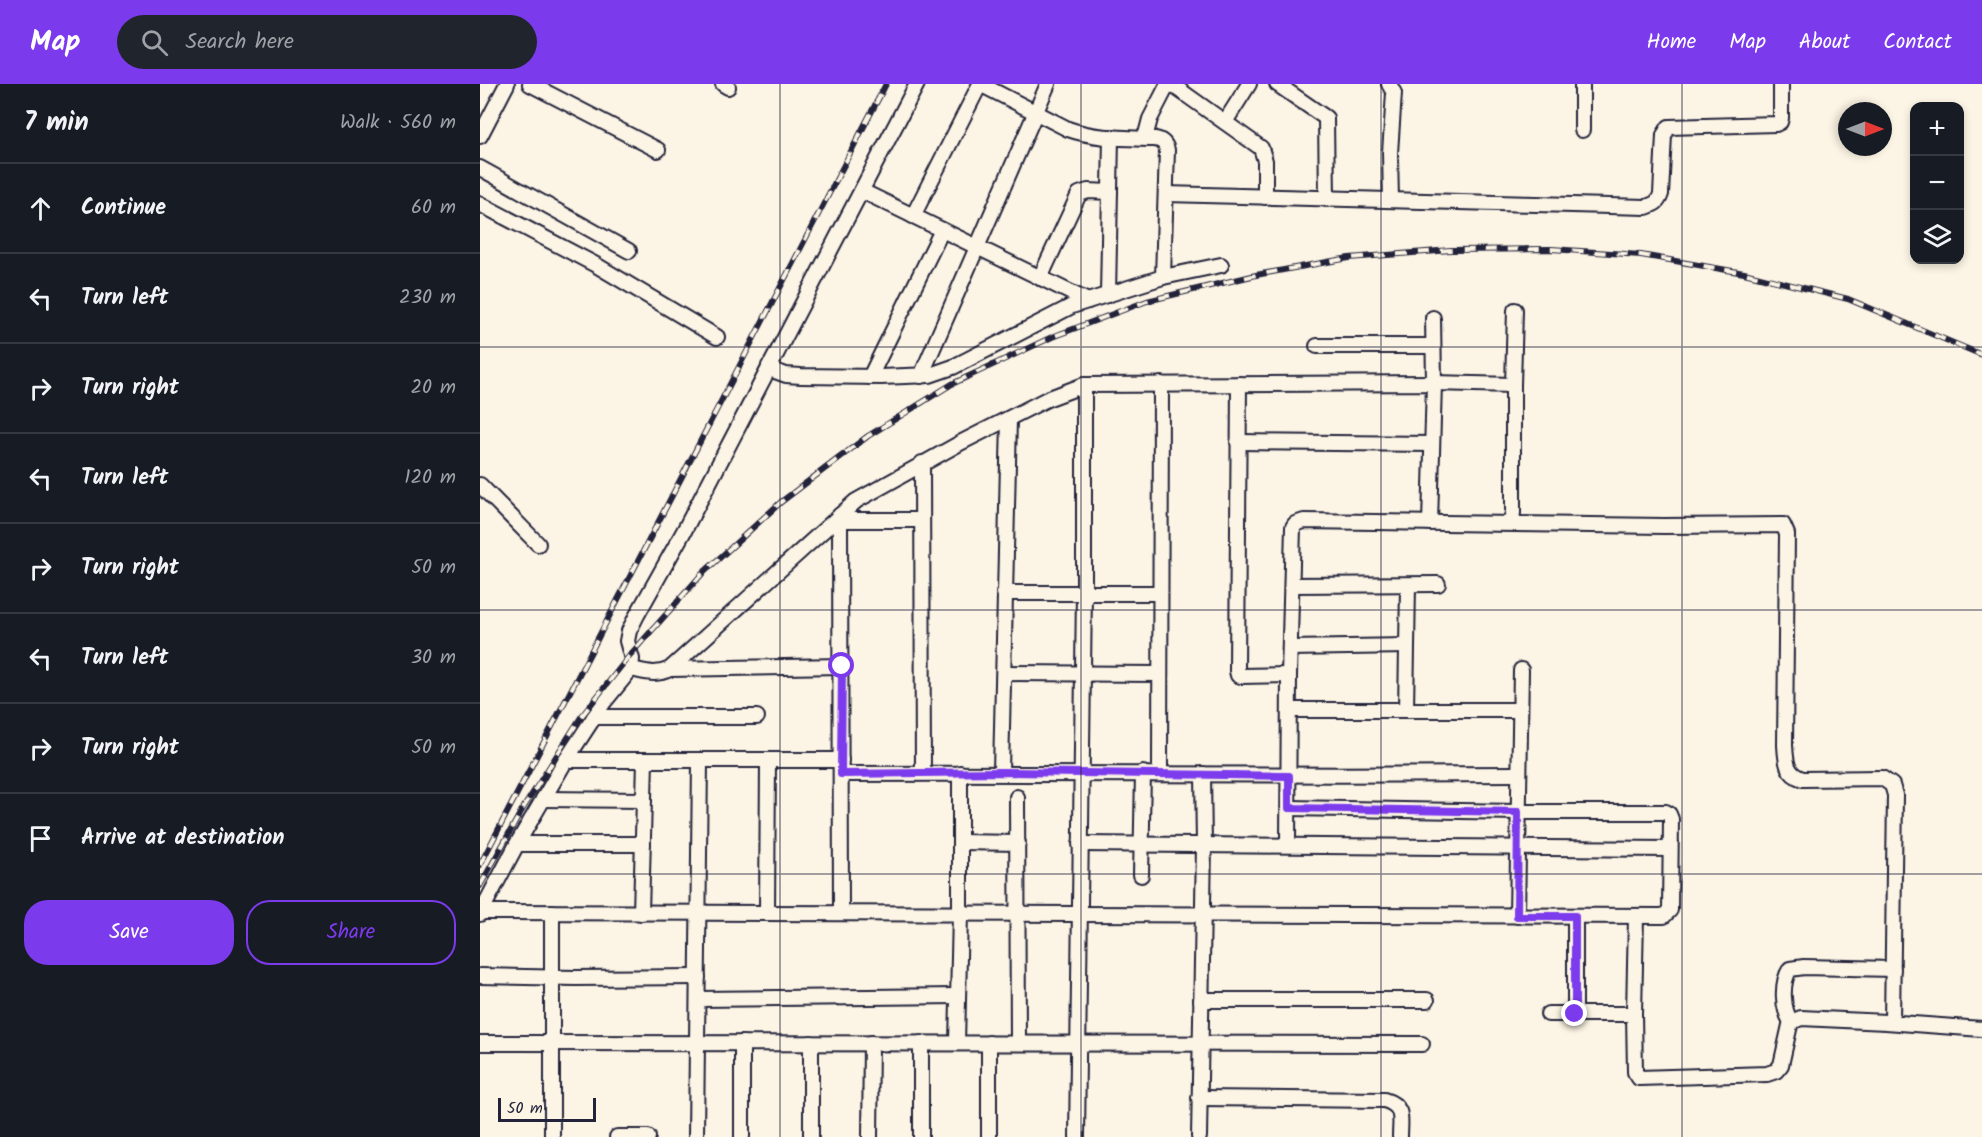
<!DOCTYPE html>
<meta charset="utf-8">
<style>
:root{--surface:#171b24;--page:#20242c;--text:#f1f3f6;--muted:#9ea1a6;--line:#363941;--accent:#7c3aed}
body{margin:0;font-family:Kalam,sans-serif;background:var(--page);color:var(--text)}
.controls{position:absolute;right:18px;top:18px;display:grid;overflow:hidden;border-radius:12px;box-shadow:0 3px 9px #0003}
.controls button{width:54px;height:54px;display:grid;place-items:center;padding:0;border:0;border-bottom:2px solid var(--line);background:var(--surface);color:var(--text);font:30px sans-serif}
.compass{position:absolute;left:1358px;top:18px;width:54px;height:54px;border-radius:50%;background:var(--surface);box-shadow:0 3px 9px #0003;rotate:90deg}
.scale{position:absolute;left:18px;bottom:15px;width:98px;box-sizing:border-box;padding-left:6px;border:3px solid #22223b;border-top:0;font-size:16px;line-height:21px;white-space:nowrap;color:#22223b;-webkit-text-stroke:4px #fcf5e5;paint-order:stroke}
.stop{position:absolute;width:18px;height:18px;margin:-14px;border:4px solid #7c3aed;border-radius:50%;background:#fff}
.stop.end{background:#7c3aed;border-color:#fff;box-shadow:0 2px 6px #0008}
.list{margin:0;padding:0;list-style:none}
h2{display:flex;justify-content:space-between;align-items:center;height:78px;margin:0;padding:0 24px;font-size:26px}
h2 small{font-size:20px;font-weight:400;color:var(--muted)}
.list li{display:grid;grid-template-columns:39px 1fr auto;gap:18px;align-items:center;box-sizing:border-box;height:90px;padding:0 24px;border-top:2px solid var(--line)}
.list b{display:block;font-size:22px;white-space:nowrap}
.list em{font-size:20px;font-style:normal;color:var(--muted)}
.actions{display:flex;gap:12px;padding:18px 24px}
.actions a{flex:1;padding:14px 0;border:2px solid var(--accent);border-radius:24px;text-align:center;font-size:21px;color:var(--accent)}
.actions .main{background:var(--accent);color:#fff}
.icon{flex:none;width:33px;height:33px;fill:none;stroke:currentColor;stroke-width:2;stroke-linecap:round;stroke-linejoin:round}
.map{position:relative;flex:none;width:1502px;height:1053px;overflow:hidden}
header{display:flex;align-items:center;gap:36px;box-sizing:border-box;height:84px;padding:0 30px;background:var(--accent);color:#fff}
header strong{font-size:28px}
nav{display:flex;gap:33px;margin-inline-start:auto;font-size:21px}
.search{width:420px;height:54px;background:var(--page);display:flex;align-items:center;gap:15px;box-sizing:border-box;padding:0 21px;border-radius:33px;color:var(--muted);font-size:22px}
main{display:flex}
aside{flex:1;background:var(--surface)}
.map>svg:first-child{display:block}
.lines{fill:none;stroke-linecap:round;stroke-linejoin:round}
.minor-casing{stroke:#22223b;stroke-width:18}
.minor{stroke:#fcf5e5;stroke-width:14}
.rail-casing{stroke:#22223b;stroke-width:6}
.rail{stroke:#fcf5e5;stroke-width:4;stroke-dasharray:11;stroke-linecap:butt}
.route{stroke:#7c3aed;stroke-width:8}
.grid{fill:none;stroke:#22223b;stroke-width:1.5;stroke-opacity:0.55}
</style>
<header>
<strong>Map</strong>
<div class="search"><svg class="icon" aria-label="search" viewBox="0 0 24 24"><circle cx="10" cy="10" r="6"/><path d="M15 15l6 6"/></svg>Search here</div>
<nav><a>Home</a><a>Map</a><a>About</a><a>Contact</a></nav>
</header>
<main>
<aside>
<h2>7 min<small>Walk · 560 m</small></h2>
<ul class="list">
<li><svg class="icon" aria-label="ahead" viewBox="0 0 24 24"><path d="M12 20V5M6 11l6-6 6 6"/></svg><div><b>Continue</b></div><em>60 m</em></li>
<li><svg class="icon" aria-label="left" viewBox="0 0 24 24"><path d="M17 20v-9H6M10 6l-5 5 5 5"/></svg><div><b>Turn left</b></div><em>230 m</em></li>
<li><svg class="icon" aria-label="right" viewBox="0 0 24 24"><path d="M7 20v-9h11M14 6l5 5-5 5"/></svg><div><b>Turn right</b></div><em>20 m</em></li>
<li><svg class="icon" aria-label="left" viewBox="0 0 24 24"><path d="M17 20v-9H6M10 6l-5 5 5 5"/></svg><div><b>Turn left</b></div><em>120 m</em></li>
<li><svg class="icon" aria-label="right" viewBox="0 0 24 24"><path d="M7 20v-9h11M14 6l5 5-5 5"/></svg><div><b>Turn right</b></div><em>50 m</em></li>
<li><svg class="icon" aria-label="left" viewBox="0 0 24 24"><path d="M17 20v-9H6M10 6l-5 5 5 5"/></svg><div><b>Turn left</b></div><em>30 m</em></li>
<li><svg class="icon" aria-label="right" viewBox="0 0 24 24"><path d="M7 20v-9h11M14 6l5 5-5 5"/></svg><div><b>Turn right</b></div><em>50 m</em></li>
<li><svg class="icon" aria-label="arrive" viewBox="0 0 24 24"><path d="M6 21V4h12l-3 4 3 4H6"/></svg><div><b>Arrive at destination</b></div></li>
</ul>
<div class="actions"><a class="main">Save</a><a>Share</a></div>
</aside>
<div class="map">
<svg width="1502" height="1053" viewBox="0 0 1502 1053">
<rect width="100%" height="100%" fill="#fcf5e5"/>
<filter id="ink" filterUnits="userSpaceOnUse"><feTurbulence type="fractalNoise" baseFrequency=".0167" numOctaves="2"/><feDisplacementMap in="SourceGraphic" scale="12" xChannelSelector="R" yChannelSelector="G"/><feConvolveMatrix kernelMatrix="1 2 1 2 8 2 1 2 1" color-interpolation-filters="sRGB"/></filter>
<g filter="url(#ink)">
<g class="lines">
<defs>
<g id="minor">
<polyline points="50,0 178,66"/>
<polyline points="243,0 248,3"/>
<path d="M 500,0 L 588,45 C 616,55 646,54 675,55 C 682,56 685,59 687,66 L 683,193"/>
<polyline points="691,0 781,64 785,77 785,113"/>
<polyline points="797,0 846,34 847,115"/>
<polyline points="909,0 914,9 910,69 911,116"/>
<polyline points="745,38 769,0"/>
<polyline points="1102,46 1102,0"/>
<polyline points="0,52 27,0"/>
<polyline points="665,54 670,35 688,0"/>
<polyline points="0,84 149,167"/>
<polyline points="382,107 608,217"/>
<path d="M 686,110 L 1166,123 C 1175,120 1178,119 1181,110 L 1184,51 L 1189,43 L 1296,40 L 1300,38 L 1301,34 L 1301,0"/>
<polyline points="0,120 116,181 237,253"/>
<polyline points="433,132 500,0"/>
<polyline points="560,194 599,110 608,107 630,108"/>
<polyline points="628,211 631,53"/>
<polyline points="837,262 953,262"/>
<polyline points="289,282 295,287 306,291 321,292 401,293 450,291 473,283 592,222 683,193 741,181"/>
<polyline points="441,292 568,0"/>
<polyline points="390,293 462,146"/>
<polyline points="759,300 757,587 758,591 761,592 809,591"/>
<polyline points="758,358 952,360"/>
<polyline points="442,379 443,689"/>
<polyline points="0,401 58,460"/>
<polyline points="360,431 361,829"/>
<polyline points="360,436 442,436"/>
<polyline points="950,439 954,299 953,234"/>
<polyline points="1030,439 1033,429 1033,301 1035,226"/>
<polyline points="812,501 958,500"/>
<polyline points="524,509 679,509"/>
<polyline points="810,564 927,562"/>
<path d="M 151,585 C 166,588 176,592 190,585 L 376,417 L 482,358 L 567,315 L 604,301 L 954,299 L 1033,301"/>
<polyline points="190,585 362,582"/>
<polyline points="524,589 679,590"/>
<polyline points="810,626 1040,626"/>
<polyline points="926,626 928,501"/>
<polyline points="114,633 277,633"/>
<polyline points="86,676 361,676"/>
<polyline points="521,688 529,335"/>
<polyline points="680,689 681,300"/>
<path d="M 361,690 C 587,689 813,692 1039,690"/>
<polyline points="537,713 538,959"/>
<polyline points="63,715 164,716"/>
<polyline points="480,758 538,759"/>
<polyline points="37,760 163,760"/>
<polyline points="600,760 1190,765"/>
<path d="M 808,761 L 809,591 L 813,443 L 815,440 L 824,437 L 1184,442 L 1303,441 L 1307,450 L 1305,661 C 1306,677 1306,690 1323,695 L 1402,694 L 1412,701 L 1415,711 L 1412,938"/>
<polyline points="661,791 663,689"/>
<polyline points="1,828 1184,832 1190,826 1191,735 1189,730 1186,728 1038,728 809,724"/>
<polyline points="72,828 72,1053"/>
<polyline points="287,828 288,677"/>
<polyline points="161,829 165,676"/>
<polyline points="0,830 37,760 86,676 124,618 151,585 152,575 147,557 149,547 157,531 204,447 437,0"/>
<polyline points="1037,832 1041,586"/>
<polyline points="1095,832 1095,930"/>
<polyline points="1156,832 1154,930 1155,988 1159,994 1287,990 1296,987 1301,981 1310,941 1314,937 1321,934 1406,938 1502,945"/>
<polyline points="0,892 95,894 218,893"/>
<polyline points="218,915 478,912"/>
<polyline points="721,916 947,916"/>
<polyline points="1068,930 1154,930"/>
<path d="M 1312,939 C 1302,926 1301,899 1310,885 L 1324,883 L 1413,885"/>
<polyline points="0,959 942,960"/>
<polyline points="477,959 480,830 480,689"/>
<path d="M 719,1014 L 904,1016 C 925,1022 920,1035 920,1053"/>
<polyline points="137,1053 168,1053"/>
<polyline points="216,1053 220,677"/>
<polyline points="262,1053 262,959"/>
<polyline points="331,1053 331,959"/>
<polyline points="390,1053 391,959"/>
<polyline points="441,1053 441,959"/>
<polyline points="509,1053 509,959"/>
<polyline points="597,1053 604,508 604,301"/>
<polyline points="719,1053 724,761 723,690"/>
</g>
</defs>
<!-- minor casing -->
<use href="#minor" class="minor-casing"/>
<!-- minor -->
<use href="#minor" class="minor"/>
<defs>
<g id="rail">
<polyline points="0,781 406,0"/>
<polyline points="0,802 42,726 101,633 150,571 222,490 301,418 388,352 472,300 572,253 667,217 776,191 869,174 971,166 1071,165 1161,171 1264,189 1368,215 1502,271"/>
</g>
</defs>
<!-- rail casing -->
<use href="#rail" class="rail-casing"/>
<!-- rail -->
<use href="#rail" class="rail"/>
</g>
</g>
<g class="lines" filter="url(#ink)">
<!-- route -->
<polyline class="route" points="362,582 361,690 521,688 809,692 809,724 1038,728 1037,832 1095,832 1095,930"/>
</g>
<!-- grid -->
<path class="grid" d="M 300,0 L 300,1053M 601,0 L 601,1053M 901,0 L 901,1053M 1202,0 L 1202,1053M 0,263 L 1502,263M 0,526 L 1502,526M 0,790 L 1502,790"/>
</svg>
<div class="controls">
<button>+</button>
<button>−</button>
<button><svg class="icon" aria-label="layers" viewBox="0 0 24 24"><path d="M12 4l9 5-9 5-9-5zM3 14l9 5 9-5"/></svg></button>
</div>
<svg class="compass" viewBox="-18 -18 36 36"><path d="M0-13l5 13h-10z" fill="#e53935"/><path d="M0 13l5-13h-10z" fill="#9ea1a6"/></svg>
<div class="scale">50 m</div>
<div class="stop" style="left:362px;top:582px"></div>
<div class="stop end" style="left:1095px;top:930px"></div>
</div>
</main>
